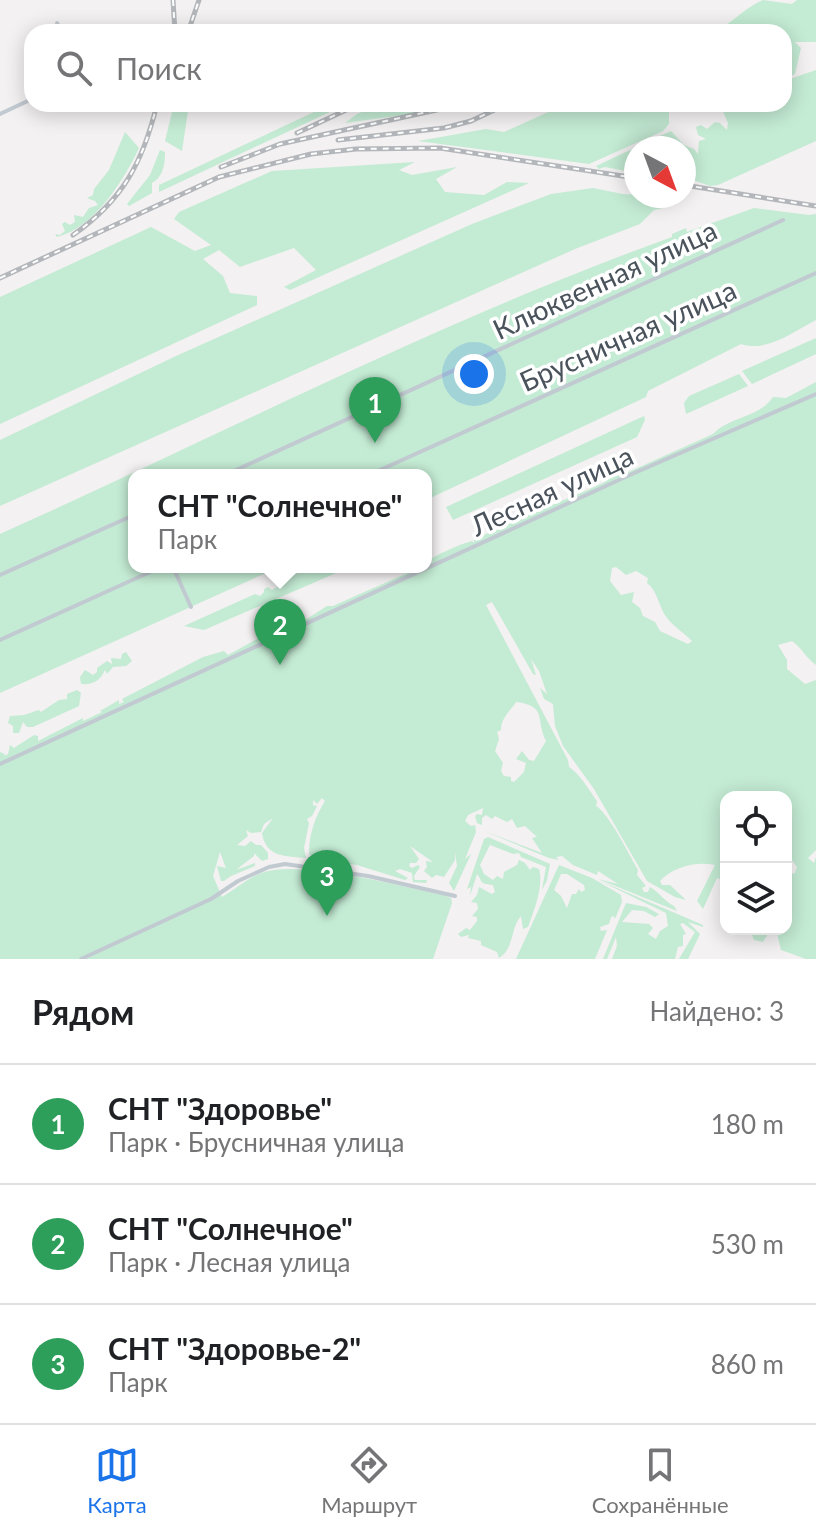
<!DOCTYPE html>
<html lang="ru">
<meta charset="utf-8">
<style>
:root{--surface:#fff;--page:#f2f2f2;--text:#202124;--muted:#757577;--line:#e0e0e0;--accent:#1a73e8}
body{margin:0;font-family:Lato,sans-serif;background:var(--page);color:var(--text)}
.controls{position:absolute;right:24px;bottom:24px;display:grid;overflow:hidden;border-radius:16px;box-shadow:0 4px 20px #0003}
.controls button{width:72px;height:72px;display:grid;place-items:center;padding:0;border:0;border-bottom:2px solid var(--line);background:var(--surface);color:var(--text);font:40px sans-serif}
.compass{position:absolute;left:624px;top:136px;width:72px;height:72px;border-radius:50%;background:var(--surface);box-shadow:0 4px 20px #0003;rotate:139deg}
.you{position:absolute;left:474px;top:374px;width:28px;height:28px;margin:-20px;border:6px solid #fff;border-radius:50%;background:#1a73e8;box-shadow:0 0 0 12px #1a73e833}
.badge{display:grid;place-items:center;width:52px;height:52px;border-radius:50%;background:var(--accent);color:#fff;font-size:26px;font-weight:700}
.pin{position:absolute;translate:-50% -66px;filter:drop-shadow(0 2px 4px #0008)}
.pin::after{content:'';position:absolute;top:42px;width:28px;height:24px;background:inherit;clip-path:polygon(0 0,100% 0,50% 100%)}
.popup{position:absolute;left:128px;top:469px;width:304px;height:104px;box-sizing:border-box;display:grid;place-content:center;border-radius:16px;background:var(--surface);filter:drop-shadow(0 2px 6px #0005);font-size:26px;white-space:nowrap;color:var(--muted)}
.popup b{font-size:30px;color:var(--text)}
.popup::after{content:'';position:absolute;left:50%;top:100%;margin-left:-16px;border:16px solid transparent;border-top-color:var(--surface)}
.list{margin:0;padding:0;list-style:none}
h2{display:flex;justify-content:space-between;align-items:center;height:104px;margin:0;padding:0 32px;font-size:34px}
h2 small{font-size:26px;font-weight:400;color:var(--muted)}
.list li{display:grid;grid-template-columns:52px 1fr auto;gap:24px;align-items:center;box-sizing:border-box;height:120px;padding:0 32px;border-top:2px solid var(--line)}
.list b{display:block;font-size:30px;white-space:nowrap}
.list p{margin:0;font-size:26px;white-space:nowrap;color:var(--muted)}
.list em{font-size:26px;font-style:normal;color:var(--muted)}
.icon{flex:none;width:44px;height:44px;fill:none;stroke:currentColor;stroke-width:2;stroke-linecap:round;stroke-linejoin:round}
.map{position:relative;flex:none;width:816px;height:959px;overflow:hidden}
.search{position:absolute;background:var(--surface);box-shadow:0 4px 20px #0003;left:24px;right:24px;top:24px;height:88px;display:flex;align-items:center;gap:20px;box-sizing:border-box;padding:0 28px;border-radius:24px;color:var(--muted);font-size:30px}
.sheet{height:464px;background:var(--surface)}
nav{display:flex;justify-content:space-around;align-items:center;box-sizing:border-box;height:112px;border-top:2px solid var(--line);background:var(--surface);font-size:22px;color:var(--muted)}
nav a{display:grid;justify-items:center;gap:4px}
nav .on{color:var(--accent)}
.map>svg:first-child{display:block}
.green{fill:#c4ebd4;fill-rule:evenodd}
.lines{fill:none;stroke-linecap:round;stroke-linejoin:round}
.minor{stroke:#c2cad1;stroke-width:4}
.rail-casing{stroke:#b3b6ba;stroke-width:5}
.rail{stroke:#fff;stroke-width:2;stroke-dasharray:6;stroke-linecap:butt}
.labels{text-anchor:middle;stroke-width:7;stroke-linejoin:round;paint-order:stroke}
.street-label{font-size:28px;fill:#4a535c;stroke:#fff}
</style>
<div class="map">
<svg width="816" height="959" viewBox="0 0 816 959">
<rect width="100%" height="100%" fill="#f3f1f1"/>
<!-- green -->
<g class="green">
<path d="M 763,0 L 792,4 L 797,0 L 816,0 L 816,42 L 795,42 L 801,48 L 795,74 L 784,79 L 784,32 L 713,32 C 732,24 744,8 763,0 Z"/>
<polygon points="816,70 816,141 718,185 710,186 693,180 684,181 684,148 647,148 645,145 636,148 636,173 605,167 599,169 596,166 671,131 684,145 694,149 698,154 699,141 706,139 698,135 696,127 701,125 707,129 715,122 720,123 727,130 728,123 722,109 730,104 784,104 784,81"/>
<polygon points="174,104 189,104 182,151 165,141"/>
<polygon points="331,104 347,104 159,192 159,185"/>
<polygon points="381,104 392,107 447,104 411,114 345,123 357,114"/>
<polygon points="566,104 676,104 669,110 669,124 663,131 589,164 418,141 486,129 504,132"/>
<path d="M 125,132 L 139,148 C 124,180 94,228 57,237 L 55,234 L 60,235 L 65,231 L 62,224 L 65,222 L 70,225 L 75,222 L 74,215 L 83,217 L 89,208 L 98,205 L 95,201 L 87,198 L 93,195 L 94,189 L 109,170 Z"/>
<path d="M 160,150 L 165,152 C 165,165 163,177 152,183 L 152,193 L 129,206 L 127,204 L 150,175 Z"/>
<polygon points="415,162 399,170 412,175 457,167 436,179 445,192 484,195 507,182 529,183 290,290 284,287 316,270 294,248 240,267 219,250 203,259 223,276 230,293 257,296 257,305 0,424 0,297 151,227 195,251 211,245 174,219 179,212 272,171"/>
<polygon points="593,188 623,194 660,196 672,206 654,210 640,224 575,249 0,506 0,440 176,356 472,224 551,194"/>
<path d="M 754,208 L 809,215 L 816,214 L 816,320 C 795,331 766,353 741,344 L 648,391 L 646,397 L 426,500 L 426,475 L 134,475 L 134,567 L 279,567 L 0,693 L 0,534 C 223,434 441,320 672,237 L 672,234 L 686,228 L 687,232 Z"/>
<polygon points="816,338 816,354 752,384 742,371"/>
<polygon points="739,374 748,386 686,414 684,403 689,396"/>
<path d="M 816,382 L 816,665 C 806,658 802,648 792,641 L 778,645 L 787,660 L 787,669 L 805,684 L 816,680 L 816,850 L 808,858 L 814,863 L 816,857 L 816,959 L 806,959 L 781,950 L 777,934 L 769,932 L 763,942 L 754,940 L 750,929 L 786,929 L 786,865 L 793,874 L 795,873 L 797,867 L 791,859 L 786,859 L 786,797 L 726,797 L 726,882 L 717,878 L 703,909 L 697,901 L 715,865 C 696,861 673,867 660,881 L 662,885 L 670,885 L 686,900 L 675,897 L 647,881 L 594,789 L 563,746 L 555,726 L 553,704 L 544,699 L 540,688 L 547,694 L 539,671 L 531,659 L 536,675 L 533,674 L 492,602 L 486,605 L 568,760 L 569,767 C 580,774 589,790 597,801 L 596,806 C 608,812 630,856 638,870 L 637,875 L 646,886 L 642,888 L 644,892 L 648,892 L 650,887 C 660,893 664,901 674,906 L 677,911 L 598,879 L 618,884 L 598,871 L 597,875 L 573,865 L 562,856 L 556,857 L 559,860 L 549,858 L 484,831 L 542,853 L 532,838 L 537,837 L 525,826 L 517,828 L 512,819 L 507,822 L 495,816 L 492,819 L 486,815 L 482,818 L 482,825 L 477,823 L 475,816 L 477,814 L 482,815 L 483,808 L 468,815 L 465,821 L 471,826 L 475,825 L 476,832 L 465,859 L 471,854 L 454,891 L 449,883 L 457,866 L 455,852 L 455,860 L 444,877 L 436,875 L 432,878 L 424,871 L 427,867 L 426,861 L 433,862 L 410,846 L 419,859 L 416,863 L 410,863 L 409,866 L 412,868 L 418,865 L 420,867 L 414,876 L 415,880 L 427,880 L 426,883 L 413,882 L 412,873 L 400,869 L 395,871 L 408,878 L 405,880 L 357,865 L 325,861 L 320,855 L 318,860 L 309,854 C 309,834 315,817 325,801 L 322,798 L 317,804 L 313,800 L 313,805 L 317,806 L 312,816 L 307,819 L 309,823 L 304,848 L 306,858 C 286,856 266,858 262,833 L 273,818 L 264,824 L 261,832 L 251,833 L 246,830 L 248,836 L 237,845 L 245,846 L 251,841 L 256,845 L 261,845 L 268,853 L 268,859 L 262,861 L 254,853 L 254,856 L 236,870 L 255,863 L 255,866 L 231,876 L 224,881 L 221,881 L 217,866 L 226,868 L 220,852 L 213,876 L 222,897 C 236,889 249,877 264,872 C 303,860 399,886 441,894 L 451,898 L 452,903 L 433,959 L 0,959 L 0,752 L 5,754 L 4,756 L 8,754 L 10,745 L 14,748 L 34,735 L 38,736 L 38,741 L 83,718 L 83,721 L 102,712 L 100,711 L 119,700 L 119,704 L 124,702 L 122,699 L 203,657 L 224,651 L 228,655 L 257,639 L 302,622 L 327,606 L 333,606 C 366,591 401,576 432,562 L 432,558 C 445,551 458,545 472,541 L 474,543 L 474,539 L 500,528 L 501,530 L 505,528 L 504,526 C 538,509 572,498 605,482 L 608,478 L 624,474 L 713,434 C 730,416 759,418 773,397 L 786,398 ZM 616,567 L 626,575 L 636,571 L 648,578 L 647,583 C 658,591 658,606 667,618 C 674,627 684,633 692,641 L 688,644 L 660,631 L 655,622 L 643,616 L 640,608 L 632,602 L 634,592 L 621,595 L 610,581 L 612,568 ZM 516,702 C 548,706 535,719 546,741 L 534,761 L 529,760 L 522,751 L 516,759 L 526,763 L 524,772 L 514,782 L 511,781 L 511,777 L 504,776 L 501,771 L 503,763 L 495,751 L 499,739 L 497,732 L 501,730 C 501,717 510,712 516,702 Z"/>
<polygon points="644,416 645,420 637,437 453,520 446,507"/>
<polygon points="311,567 350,567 204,630 184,626 255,594 260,596 264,592 264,589 268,587 272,590 284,583 283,580"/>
<path d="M 126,652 L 132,661 L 126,666 L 113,667 L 107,674 L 105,670 C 100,681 93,685 81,684 L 80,677 L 85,670 L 93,675 L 97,672 L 97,668 L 107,661 L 112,664 L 111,658 L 121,659 L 122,654 Z"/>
<polygon points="77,690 81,693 79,706 33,727 27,727 23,722 19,733 13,733 13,726 8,723 10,716 24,715 39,710 41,712 59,700 67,699 67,694"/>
<path d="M 488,837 L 550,864 L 547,880 L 542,890 L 546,867 L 521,857 L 519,853 L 513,854 L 490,845 L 480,865 L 484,874 L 493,880 L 497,876 L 503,879 L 504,872 L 517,865 L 519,860 L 525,863 L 530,870 L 533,867 L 539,869 C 544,885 534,911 528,927 L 523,929 L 521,916 C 510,928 515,948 499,958 L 497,952 L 481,945 L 481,941 L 468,938 L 469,935 L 461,937 L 458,934 L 466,928 L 470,930 L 477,921 L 477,917 L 472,916 L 478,909 L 477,903 L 471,902 L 477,895 L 479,887 L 492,894 L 495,892 L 493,885 C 477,883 484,882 477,874 L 470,896 L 471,887 L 467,889 L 484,839 Z"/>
<path d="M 559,865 L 592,878 L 621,895 L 622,902 L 615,919 L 614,916 L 611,917 L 609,924 L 600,927 L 601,931 L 607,930 L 595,959 L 516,959 ZM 561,874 L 567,874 L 584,885 L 585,890 L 581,892 L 579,889 L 576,894 L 572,894 L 567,908 L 561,896 L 554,890 Z"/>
<polygon points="598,880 703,925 703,927 688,922 700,934 688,959 679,959 695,932 683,923 680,924 686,934 683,935 683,946 678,947 675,959 612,959 617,946 616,937 607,959 603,959 626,903 646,907 659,914 655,917 644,911 632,910 622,922 649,924 653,928 648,934 656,939 660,931 668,926 666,913"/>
</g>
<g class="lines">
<!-- minor -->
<g class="minor">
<polyline points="57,23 62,32"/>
<polyline points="0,114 32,99"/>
<polyline points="225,475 783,220"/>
<polyline points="369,475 816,273"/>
<polyline points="173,567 191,607"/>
<polyline points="0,575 134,515"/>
<polyline points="0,640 161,567"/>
<polyline points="0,764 632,474 816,394"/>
<polyline points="81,959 211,899 238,881 269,867 285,864 368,876 455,896"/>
</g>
<defs>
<g id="rail">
<polyline points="173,0 175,32"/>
<polyline points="188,32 199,0"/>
<polyline points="297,133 359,104"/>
<polyline points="338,140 444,128 471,121 507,104"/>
<polyline points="221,167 280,144 464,104"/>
<polyline points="684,185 816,206"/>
<path d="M 73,235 C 123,200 143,162 157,104"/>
<polyline points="0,278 219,177 311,154 356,149 440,148 636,178"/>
</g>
</defs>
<!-- rail casing -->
<use href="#rail" class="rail-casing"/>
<!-- rail -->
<use href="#rail" class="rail"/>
</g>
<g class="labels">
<!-- street labels -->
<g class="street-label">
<text transform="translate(605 280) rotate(-25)" y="10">Клюквенная улица</text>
<text transform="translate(628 336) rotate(-24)" y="10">Брусничная улица</text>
<text transform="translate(552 491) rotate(-25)" y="10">Лесная улица</text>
</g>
</g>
</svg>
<div class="controls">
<button><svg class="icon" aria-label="locate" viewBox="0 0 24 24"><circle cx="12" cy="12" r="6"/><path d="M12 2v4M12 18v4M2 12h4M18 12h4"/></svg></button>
<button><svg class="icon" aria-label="layers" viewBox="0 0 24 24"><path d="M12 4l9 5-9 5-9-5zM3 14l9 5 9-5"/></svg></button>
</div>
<svg class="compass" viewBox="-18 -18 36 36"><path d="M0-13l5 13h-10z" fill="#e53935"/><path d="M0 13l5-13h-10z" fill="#757577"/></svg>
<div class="you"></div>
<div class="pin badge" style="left:375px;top:443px;background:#2e9e5b">1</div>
<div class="pin badge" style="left:280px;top:665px;background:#2e9e5b">2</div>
<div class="popup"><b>СНТ &quot;Солнечное&quot;</b>Парк</div>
<div class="pin badge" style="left:327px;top:916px;background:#2e9e5b">3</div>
<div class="search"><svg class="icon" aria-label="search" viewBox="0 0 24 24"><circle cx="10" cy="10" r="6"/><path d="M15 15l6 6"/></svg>Поиск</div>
</div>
<section class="sheet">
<h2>Рядом<small>Найдено: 3</small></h2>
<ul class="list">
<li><span class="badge" style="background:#2e9e5b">1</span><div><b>СНТ &quot;Здоровье&quot;</b><p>Парк · Брусничная улица</p></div><em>180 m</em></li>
<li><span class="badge" style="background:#2e9e5b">2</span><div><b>СНТ &quot;Солнечное&quot;</b><p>Парк · Лесная улица</p></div><em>530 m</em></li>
<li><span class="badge" style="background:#2e9e5b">3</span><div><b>СНТ &quot;Здоровье-2&quot;</b><p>Парк</p></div><em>860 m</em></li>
</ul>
</section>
<nav>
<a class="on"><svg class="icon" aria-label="map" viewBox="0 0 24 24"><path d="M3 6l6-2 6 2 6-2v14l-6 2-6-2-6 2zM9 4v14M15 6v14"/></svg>Карта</a>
<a><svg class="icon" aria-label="directions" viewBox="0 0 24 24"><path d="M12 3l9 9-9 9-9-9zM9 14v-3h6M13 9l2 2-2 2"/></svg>Маршрут</a>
<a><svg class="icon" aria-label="saved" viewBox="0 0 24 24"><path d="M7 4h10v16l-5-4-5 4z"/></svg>Сохранённые</a>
</nav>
